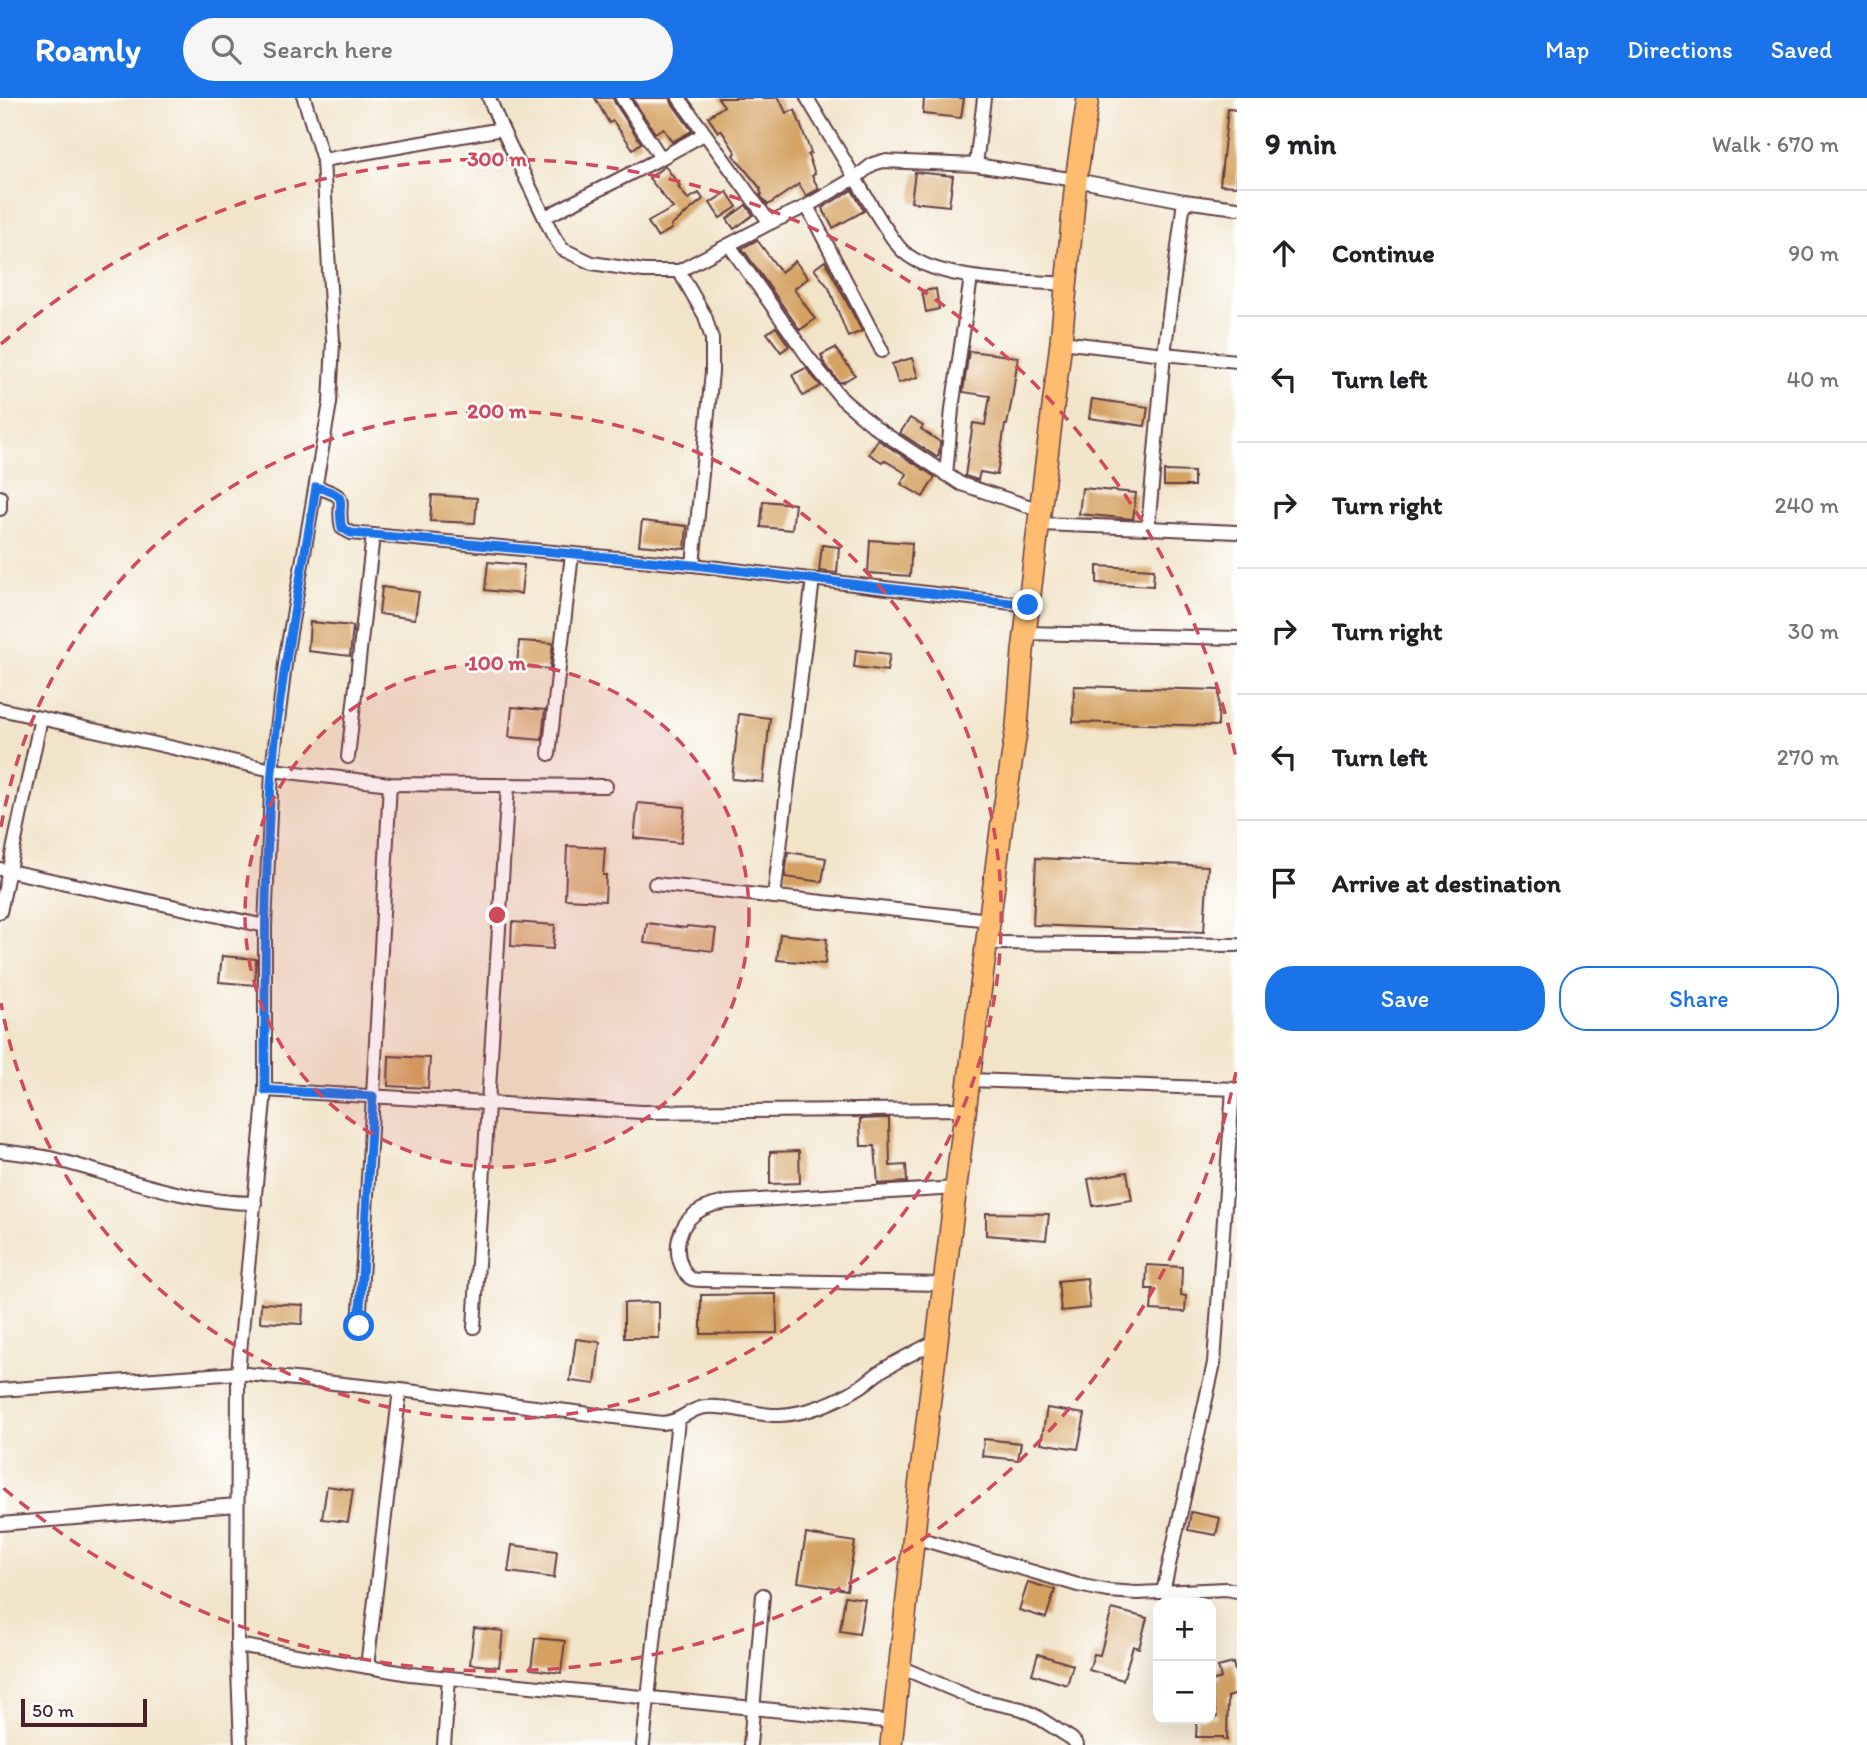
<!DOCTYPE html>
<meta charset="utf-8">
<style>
:root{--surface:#fff;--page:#f6f6f6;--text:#202124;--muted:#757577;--line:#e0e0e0;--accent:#1a73e8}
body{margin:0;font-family:Itim,sans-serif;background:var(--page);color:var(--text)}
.controls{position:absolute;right:21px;bottom:21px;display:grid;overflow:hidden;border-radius:14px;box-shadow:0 7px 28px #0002}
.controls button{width:63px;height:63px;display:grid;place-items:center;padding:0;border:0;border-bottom:2px solid var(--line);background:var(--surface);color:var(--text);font:35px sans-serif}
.scale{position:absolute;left:21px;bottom:18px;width:126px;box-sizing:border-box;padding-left:7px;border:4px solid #4a1f2b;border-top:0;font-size:19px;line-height:24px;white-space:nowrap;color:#4a1f2b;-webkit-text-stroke:5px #fff;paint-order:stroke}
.stop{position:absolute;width:21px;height:21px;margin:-16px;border:5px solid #1a73e8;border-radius:50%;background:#fff}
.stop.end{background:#1a73e8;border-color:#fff;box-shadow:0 2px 7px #0008}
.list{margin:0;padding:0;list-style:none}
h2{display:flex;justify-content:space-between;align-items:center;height:91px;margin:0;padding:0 28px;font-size:30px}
h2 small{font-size:23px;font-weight:400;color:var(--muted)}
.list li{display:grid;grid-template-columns:46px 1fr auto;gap:21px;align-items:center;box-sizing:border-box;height:126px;padding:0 28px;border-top:2px solid var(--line)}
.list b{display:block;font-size:26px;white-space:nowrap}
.list em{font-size:23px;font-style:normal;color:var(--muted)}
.actions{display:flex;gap:14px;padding:21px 28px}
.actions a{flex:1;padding:16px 0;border:2px solid var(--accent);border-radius:28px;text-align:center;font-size:24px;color:var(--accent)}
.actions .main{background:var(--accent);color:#fff}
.icon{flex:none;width:38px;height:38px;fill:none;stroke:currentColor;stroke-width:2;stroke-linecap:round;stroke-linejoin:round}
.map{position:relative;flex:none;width:1237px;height:1647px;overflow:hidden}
header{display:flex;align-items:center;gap:42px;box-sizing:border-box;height:98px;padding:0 35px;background:var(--accent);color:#fff}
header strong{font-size:33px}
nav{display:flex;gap:38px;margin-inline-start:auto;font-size:24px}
.search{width:490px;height:63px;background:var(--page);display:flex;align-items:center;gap:18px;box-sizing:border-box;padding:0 24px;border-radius:38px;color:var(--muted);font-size:26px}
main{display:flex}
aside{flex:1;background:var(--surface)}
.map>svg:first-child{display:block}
.building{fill:#d4a160}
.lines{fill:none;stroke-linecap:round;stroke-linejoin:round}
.minor-casing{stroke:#633d43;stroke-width:16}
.trunk-casing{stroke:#633d43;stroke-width:24}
.minor{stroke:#fff;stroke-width:12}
.trunk{stroke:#febc70;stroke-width:21}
.route{stroke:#1a73e8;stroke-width:9}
.ring{fill:none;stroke:#d1495b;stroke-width:3.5;stroke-dasharray:12 9}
.centre{fill:#d1495b;stroke:#fff;stroke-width:3.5}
.ring-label{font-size:21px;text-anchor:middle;font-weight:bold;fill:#d1495b;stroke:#fff;stroke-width:5;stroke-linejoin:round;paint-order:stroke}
</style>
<header>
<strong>Roamly</strong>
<div class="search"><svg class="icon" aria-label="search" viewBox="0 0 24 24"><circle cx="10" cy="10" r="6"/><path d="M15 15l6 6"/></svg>Search here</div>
<nav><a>Map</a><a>Directions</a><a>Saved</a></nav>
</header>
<main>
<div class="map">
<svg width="1237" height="1647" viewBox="0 0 1237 1647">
<rect width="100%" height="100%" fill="#fff"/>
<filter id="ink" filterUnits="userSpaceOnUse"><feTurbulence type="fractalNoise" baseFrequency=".0143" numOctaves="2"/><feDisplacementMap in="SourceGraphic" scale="14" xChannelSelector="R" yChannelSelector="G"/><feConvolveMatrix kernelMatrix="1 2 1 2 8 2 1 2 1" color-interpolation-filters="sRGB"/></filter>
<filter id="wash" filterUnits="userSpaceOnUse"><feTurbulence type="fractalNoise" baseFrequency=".00686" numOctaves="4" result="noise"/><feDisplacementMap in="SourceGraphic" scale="28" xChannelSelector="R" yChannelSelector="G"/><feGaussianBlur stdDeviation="1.57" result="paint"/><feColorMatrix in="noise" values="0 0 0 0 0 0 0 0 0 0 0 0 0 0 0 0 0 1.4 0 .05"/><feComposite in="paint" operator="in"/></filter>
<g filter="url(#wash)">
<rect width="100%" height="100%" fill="#f1e4c9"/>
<g id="blocks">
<!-- building -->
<g class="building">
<polygon points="595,0 613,0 615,5 641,45 633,51 613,23 609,25"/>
<polygon points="632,0 670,0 672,5 692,33 672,44 663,30 655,35"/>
<polygon points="718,0 779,0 786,15 795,12 811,55 808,57 815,76 812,78 819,91 806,98 799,86 768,107 760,97 762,96 760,93 761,91 733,57 736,55 721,32 718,34 708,19 724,8"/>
<polygon points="924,0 964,0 961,20 923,16"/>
<polygon points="1228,11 1237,12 1237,88 1220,87"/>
<polygon points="665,68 680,88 678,89 688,101 699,95 703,101 671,128 672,131 657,139 648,124 673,110 649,80"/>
<polygon points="915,74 953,78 949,108 911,104"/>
<polygon points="852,92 864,113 833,130 822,110"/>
<polygon points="727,94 737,109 720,120 710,105"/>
<polygon points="746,107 753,117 734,131 727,121"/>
<polygon points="757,142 781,174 795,163 808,180 794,191 815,221 800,232 742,150"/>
<polygon points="825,163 862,233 848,239 829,190 814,171"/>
<polygon points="936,191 939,211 926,214 922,193"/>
<polygon points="776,229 789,248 781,254 767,235"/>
<polygon points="835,250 855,277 843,284 839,284 822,262 823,261 821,257"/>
<polygon points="969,253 1018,259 1012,301 1007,327 1005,327 997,377 980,374 978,382 965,378 966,371 973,325 985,327 990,298 963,294"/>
<polygon points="912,260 918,279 898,285 892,266"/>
<polygon points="806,270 821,288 803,298 792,277"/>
<polygon points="1092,301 1148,309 1145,328 1089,320"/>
<polygon points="910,320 923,328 921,331 940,344 939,355 937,359 900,335"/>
<polygon points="878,342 935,379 923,399 901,386 907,376 884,362 882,364 869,356"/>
<polygon points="1164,373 1194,374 1194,388 1164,388"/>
<polygon points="1082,390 1136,395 1133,421 1079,416"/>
<polygon points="432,397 477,400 475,425 430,423"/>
<polygon points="763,403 795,406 792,432 761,429"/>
<polygon points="642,423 687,428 685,451 639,447"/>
<polygon points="870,442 912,445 910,478 868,475"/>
<polygon points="822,447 839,449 837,475 819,473"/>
<polygon points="488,464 524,467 521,496 485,492"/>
<polygon points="1097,468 1154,471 1153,488 1097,485"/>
<polygon points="382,489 419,494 415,521 379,516"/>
<polygon points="310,524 353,528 350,558 308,553"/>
<polygon points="519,543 553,545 550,571 517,568"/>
<polygon points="856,552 890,556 887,573 854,569"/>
<polygon points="1074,588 1219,592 1218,628 1073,624"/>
<polygon points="512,609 545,612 542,642 509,639"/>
<polygon points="739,616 770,620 763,684 732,681"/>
<polygon points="638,705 685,709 681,745 634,740"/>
<polygon points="567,748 605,750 603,777 606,777 605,803 565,801"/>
<polygon points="788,754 826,760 822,784 785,779"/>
<polygon points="1036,760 1208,768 1204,834 1033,827"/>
<polygon points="512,824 555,827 553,851 511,848"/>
<polygon points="647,825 686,830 687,828 716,831 713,853 644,845"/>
<polygon points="780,836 827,841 825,866 777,862"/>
<polygon points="222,858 256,861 255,887 219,884"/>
<polygon points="389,958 430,960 428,990 388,988"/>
<polygon points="889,1020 890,1068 906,1067 907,1084 878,1086 875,1048 861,1048 860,1021"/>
<polygon points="799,1053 800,1085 770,1086 770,1054"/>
<polygon points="1127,1074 1132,1102 1093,1108 1088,1081"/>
<polygon points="986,1115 1049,1116 1046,1142 986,1137"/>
<polygon points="1147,1167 1182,1169 1181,1197 1186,1198 1185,1214 1151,1212 1153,1191 1146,1191"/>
<polygon points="1087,1180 1090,1210 1061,1213 1058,1183"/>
<polygon points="776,1196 777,1235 701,1236 701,1197"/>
<polygon points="659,1204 659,1240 624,1240 624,1205"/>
<polygon points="261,1205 303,1207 302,1226 260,1224"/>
<polygon points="576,1241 600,1244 595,1286 570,1283"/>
<polygon points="1047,1310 1085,1316 1078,1351 1041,1345"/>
<polygon points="984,1341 1021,1345 1018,1362 982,1358"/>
<polygon points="327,1388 353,1392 348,1424 322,1421"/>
<polygon points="1191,1414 1220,1420 1216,1437 1188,1432"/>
<polygon points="806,1436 855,1444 847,1492 798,1484"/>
<polygon points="512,1447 557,1453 554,1480 508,1474"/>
<polygon points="1028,1484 1055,1492 1046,1520 1019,1512"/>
<polygon points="845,1498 865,1501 859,1536 840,1533"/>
<polygon points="1112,1511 1147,1520 1139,1550 1133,1548 1123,1582 1089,1572 1094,1556 1100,1557"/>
<polygon points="474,1530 503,1533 499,1569 470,1566"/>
<polygon points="535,1540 565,1543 561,1575 531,1571"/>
<polygon points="1038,1556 1073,1567 1067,1587 1032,1576"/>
<polygon points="1233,1565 1237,1581 1237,1596 1228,1599 1227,1642 1224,1642 1223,1639 1196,1639 1197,1621 1217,1619 1211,1597 1211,1583 1221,1580 1218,1569"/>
</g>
</g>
</g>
<g filter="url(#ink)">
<use href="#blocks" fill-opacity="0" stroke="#633d43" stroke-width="2"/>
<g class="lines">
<defs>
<g id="minor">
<polyline points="304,0 323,62 502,31 489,0"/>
<polyline points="679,0 770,125 807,108 855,80 807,0"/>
<path d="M 984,0 L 976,67 L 883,63 L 873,66 L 855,80 C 869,103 883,129 899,149 C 928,184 1023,183 1066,186"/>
<polyline points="502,31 553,137 562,151 592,165 644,173 679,173 770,125"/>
<polyline points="661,60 704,36"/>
<polyline points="976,67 1076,82 1184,103 1237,110"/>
<polyline points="807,108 882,253"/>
<polyline points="545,119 661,60 622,0"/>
<polyline points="729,147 808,259 842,301 876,330 961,386 1040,412"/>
<polyline points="679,173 705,218 712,241 712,274 693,467"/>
<polyline points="1061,244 1164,256 1237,263"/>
<polyline points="946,377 952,311 971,179"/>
<path d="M 316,389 C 354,400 335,402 342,430 L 351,435 L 693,467 L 1028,507"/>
<polyline points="0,399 0,411"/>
<polyline points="1039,426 1148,430 1164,256 1184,103"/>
<polyline points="1148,430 1237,434"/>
<polyline points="1025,535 1237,540"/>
<polyline points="0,611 272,672 390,686 606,688"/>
<polyline points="549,656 572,456"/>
<polyline points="348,659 373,437"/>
<polyline points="0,771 265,828"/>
<polyline points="655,786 990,822"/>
<polyline points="774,799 813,481"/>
<polyline points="0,814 41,620"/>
<polyline points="987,845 1237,847"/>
<polyline points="969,982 1237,991"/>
<polyline points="265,992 642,1014 966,1011"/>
<path d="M 0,1053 C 18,1055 36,1057 54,1061 C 119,1078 187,1105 255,1105"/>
<path d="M 945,1186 L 703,1182 C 699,1182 696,1182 692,1181 C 687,1179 684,1174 682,1169 C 673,1150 679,1127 696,1115 C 706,1108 716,1106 727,1104 L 957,1090"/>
<polyline points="359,1228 373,998 390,686"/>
<polyline points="474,1229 508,687"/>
<path d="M 0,1292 L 238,1275 L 400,1292 L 662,1325 C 682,1324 689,1310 706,1309 C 731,1307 756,1318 780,1317 C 807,1316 838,1303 860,1289 C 869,1283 877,1275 886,1270 C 903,1260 921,1251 938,1242"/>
<polyline points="0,1426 237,1407"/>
<polyline points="914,1439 1078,1487 1108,1493 1137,1495 1226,1491 1237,1493"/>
<polyline points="1163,1494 1214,1265 1233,991"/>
<polyline points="237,1547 410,1576 894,1624"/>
<polyline points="367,1569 400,1292"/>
<polyline points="900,1569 975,1601 1022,1611 1036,1618 1072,1641 1077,1647"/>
<polyline points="241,1647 237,1547 238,1275 265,992 265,828 272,672 286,558 330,305 333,244 323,62"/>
<polyline points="444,1647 449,1580"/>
<polyline points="643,1647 678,1322"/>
<polyline points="750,1647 763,1497"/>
</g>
<polyline id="trunk" points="891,1647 919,1390 969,982 1002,724 1017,628 1023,553 1061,244 1076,82 1088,0"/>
</defs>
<!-- minor casing -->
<use href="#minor" class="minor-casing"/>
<!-- trunk casing -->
<use href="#trunk" class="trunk-casing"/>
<!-- minor -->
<use href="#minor" class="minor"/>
<!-- trunk -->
<use href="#trunk" class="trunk"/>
</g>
</g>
<g class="lines" filter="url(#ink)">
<!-- route -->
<path class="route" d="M 359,1228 L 373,998 L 265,992 C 265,885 264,779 272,673 C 280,577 301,483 316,389 C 354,399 335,402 342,430 L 351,435 L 693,467 L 1028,507"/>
</g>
<!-- distance rings -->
<circle cx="497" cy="817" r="252" fill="#d1495b" fill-opacity=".12"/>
<g class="ring">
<circle cx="497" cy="817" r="252"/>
<path d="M1 729A504 504 0 1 1 1 905"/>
<path d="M1236 974A756 756 0 0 1 1 1388M1 246A756 756 0 0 1 1236 660"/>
</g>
<circle cx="497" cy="817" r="10" class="centre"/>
<g class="ring-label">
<text x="497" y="68">300 m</text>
<text x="497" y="320">200 m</text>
<text x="497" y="572">100 m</text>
</g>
</svg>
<div class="controls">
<button>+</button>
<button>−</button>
</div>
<div class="scale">50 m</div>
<div class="stop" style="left:359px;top:1228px"></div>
<div class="stop end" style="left:1028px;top:507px"></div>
</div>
<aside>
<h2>9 min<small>Walk · 670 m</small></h2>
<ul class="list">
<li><svg class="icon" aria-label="ahead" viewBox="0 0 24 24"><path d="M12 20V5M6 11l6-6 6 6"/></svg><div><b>Continue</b></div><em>90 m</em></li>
<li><svg class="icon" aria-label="left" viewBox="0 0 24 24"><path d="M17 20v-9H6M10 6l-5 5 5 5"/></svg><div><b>Turn left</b></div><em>40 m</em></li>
<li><svg class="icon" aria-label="right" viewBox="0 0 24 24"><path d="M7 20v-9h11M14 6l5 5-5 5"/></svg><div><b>Turn right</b></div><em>240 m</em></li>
<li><svg class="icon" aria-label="right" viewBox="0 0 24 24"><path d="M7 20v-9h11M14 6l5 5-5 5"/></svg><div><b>Turn right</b></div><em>30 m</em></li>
<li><svg class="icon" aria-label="left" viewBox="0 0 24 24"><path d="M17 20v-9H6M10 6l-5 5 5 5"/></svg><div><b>Turn left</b></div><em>270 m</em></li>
<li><svg class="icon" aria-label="arrive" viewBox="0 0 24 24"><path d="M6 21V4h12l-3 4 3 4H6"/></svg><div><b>Arrive at destination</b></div></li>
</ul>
<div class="actions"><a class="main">Save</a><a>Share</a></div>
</aside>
</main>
